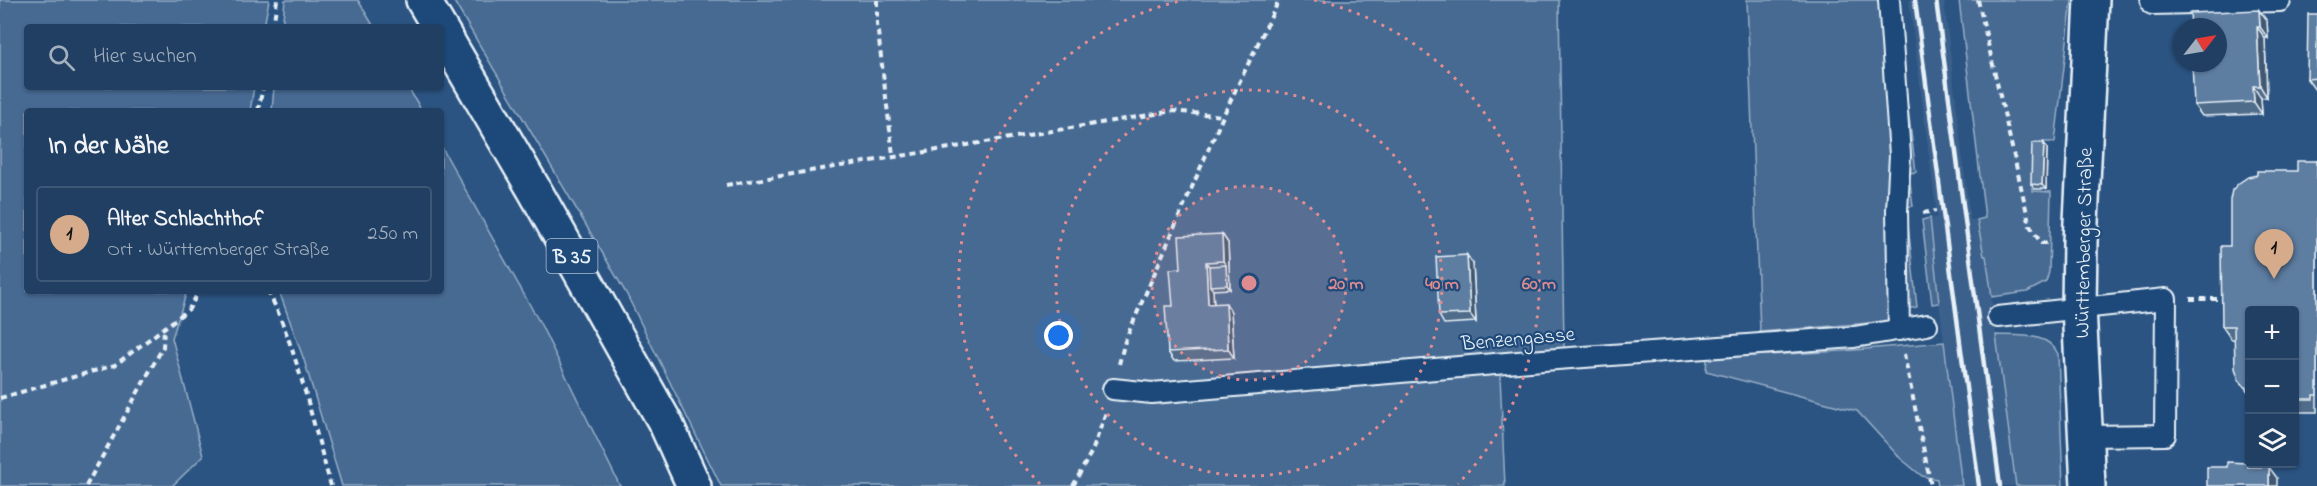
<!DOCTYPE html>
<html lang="de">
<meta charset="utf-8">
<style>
:root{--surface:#203f62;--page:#2d4a6b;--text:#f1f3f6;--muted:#a2afbe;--line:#3d5877;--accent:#d6ab8b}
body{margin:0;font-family:"Indie Flower",sans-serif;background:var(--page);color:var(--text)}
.controls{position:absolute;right:18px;bottom:18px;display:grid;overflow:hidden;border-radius:6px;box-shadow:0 2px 4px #0004}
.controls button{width:54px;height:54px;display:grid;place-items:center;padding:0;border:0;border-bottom:2px solid var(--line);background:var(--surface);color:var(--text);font:30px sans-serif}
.compass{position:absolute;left:2173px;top:18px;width:54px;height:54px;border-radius:50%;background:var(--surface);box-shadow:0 2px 4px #0004;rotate:59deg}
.you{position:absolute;left:1059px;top:336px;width:21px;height:21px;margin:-15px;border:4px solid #fff;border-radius:50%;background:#1a73e8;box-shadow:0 0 0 9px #1a73e833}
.badge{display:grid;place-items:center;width:39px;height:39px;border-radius:50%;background:var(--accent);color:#111;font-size:20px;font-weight:700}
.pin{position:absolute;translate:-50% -50px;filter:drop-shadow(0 2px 3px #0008)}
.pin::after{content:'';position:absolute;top:32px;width:21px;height:18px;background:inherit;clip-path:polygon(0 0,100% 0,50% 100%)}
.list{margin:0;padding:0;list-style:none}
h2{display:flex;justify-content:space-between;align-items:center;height:78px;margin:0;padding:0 24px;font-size:26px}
h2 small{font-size:20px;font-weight:400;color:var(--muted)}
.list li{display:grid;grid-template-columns:39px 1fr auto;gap:18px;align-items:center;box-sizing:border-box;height:96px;margin:0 12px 12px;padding:0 12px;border:2px solid var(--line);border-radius:6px}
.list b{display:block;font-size:22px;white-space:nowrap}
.list p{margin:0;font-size:20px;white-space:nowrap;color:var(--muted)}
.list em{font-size:20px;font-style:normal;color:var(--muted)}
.icon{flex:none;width:33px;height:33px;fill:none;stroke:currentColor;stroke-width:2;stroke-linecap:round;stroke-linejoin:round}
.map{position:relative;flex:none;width:2317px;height:486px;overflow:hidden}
.search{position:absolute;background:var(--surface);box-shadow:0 2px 4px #0004;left:24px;top:24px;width:420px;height:66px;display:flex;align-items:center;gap:15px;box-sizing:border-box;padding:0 21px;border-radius:6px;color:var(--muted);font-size:22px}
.panel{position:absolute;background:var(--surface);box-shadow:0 2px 4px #0004;left:24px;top:108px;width:420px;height:186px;border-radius:6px}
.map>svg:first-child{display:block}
.built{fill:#3a608b}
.green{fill:#476b93;stroke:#98aec6;stroke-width:1.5}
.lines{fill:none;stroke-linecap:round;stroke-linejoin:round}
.lane-casing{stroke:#e8f1f8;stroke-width:24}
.secondary-casing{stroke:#e8f1f8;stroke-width:38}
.primary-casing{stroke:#e8f1f8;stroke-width:38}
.path{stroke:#e8f1f8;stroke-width:4;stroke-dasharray:6 4.5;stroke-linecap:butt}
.lane{stroke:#1f4a7a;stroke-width:20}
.secondary{stroke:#1f4a7a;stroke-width:33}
.primary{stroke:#1f4a7a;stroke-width:33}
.rail{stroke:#e8f1f8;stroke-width:4.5}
.wall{fill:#506c8a;stroke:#e8f1f8;stroke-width:1.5}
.shaded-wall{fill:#415871;stroke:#e8f1f8;stroke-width:1.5}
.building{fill:#5d7da1;stroke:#e8f1f8;stroke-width:1.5}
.ring{fill:none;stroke:#df8c90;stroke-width:3;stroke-dasharray:3 6}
.labels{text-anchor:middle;stroke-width:4.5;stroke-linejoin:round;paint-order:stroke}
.shield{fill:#1f4a7a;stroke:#acbfd2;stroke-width:1.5}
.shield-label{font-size:20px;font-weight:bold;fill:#e8f1f8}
.street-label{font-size:21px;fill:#e8f1f8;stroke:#1f4a7a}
.centre{fill:#df8c90;stroke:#1f4a7a;stroke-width:3}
.ring-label{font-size:18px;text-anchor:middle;font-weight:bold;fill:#df8c90;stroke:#1f4a7a;stroke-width:4.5;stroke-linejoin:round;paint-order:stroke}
</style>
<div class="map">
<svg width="2317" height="486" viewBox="0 0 2317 486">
<rect width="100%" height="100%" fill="#2b5482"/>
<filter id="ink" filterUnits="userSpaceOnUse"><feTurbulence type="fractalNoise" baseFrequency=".0167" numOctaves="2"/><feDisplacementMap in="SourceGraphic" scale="12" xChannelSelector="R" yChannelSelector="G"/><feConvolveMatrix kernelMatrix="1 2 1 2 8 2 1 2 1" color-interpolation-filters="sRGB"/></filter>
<g filter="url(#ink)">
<!-- built -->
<polygon class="built" points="1909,0 1944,0 1970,220 1977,220 1984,256 1986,256 2016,486 1962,486 1934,262 1936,262 1930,218 1937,217"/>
<!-- green -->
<g class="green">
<polygon points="0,0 269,0 264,27 27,27 27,87 254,87 250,111 27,111 27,291 187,291 172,338 203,456 172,486 0,486"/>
<polygon points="285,0 358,0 374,27 282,27"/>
<polygon points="453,0 1559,0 1564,349 1499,354 1505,486 721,486 626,293"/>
<polygon points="1747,0 1878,0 1893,156 1894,321 1760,332"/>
<polygon points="1959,0 2072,0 2055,142 2035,142 2033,191 2051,192 2049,272 2046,282 2027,292 1992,297 1986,256 1984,256 1977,220 1985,218"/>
<polygon points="1905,85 1916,172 1909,173 1913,206 1906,207 1917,307 1907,309 1904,210 1907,155"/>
<polygon points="274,87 408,87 422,111 272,111"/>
<polygon points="441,146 540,323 620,486 342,486 304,360 279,291 441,291"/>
<polygon points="1930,218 1939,303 1932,304 1922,220"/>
<path d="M 1996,335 C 2019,336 2048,332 2058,354 L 2063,486 L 2016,486 Z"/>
<polygon points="1944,342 1962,486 1938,486 1937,479 1922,476 1900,458 1857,411 1706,371 1707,358 1843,351"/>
</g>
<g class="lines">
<defs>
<g id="lane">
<polyline points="1889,0 1900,155 1897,210 1899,330"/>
<polyline points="2151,0 2152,4 2280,1"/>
<polyline points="1998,317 2166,299 2165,435 2084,436"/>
<polyline points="1113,389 1152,393 1530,361 1854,337 1927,325"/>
</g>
<polyline id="secondary" points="2088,486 2079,307 2080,242 2092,0"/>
<g id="primary">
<polyline points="423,0 439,27"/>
<polyline points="441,30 535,191 666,424 694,486"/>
</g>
</defs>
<!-- lane casing -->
<use href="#lane" class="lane-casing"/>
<!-- secondary casing -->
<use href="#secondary" class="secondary-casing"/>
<!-- primary casing -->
<use href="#primary" class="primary-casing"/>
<!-- path -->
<g class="path">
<polyline points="877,0 877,24 893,155"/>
<polyline points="1978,0 2030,226 2041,243 2049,243"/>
<polyline points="273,27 277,0"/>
<polyline points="258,111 263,87"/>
<polyline points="726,185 1173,111 1223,116"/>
<polyline points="1923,213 1936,211"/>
<path d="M 268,291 C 297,348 313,424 331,486"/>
<polyline points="2190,299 2225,299"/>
<polyline points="1904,354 1931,486"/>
<polyline points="1119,364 1125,341 1223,116 1279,0"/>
<polyline points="0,398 115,365 189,309 199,291"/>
<polyline points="86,486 163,347 164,328"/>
<polyline points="1073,486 1093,449 1106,412"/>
</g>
<!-- lane -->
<use href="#lane" class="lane"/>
<!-- secondary -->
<use href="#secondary" class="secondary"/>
<!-- primary -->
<use href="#primary" class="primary"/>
<!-- rail -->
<g class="rail">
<polyline points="1915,0 1979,486"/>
<polyline points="1936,0 2000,486"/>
</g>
</g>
<!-- wall -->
<g class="wall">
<polygon points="2317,14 2317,90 2315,90 2307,79"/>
<polygon points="2267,21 2268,38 2265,38 2267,97 2261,98 2262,114 2202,116 2194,105 2218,27"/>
<polygon points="2047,148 2046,189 2034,189 2031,184"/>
<polygon points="2317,161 2317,412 2295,412 2295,310 2250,310 2250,394 2239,380 2235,339 2231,339 2222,326 2230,246 2297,171"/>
<polygon points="1222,234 1228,243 1230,289 1213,290 1214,304 1231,312 1234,358 1174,361 1168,352 1173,306 1181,268"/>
<polygon points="1473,264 1476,322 1444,324 1439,315"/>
</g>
<!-- shaded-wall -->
<g class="shaded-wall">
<polygon points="2259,10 2267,21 2268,38 2260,27"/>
<polygon points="2257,27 2265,38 2267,97 2260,86"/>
<polygon points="2253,86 2261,98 2262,114 2254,102"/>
<polygon points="2044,143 2047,148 2046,189 2042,185"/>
<polygon points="1222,234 1228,243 1230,289 1227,285 1226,265 1223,261"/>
<polygon points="1467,255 1473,264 1476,322 1470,314"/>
<polygon points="1206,262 1212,271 1210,286 1213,290 1214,312 1208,304"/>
<polygon points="1226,303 1231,312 1234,358 1228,349"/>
<polygon points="2269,467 2277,478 2277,486 2269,486"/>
</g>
<!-- building -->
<g class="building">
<polygon points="2259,10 2260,27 2257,27 2260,86 2253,86 2254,102 2194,105 2192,63 2218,63 2218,27 2191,27 2190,13"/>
<polygon points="2308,14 2317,14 2317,78 2307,79"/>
<polygon points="2032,143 2044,143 2042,185 2031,184"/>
<polygon points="2297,161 2317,161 2317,395 2313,395 2313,399 2295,399 2295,310 2250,310 2250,390 2247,389 2239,380 2235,368 2234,326 2222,326 2221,246 2230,246 2230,200 2232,190 2239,183 2248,177 2257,175 2257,171 2297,171"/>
<polygon points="1222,234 1223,261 1206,262 1207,282 1208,304 1226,303 1228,349 1168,352 1165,306 1173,306 1170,269 1181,268 1179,236"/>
<polygon points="1467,255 1470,314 1439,315 1436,257"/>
<polygon points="1226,265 1227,285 1210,286 1209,266"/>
<polygon points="2227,462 2247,463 2247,467 2269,467 2269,486 2207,486 2207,467 2227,467"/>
</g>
</g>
<!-- distance rings -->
<circle cx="1249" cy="283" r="97" fill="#df8c90" fill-opacity=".12"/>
<g class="ring">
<circle cx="1249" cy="283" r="97"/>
<circle cx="1249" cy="283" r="193"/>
<path d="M1040 484A290 290 0 0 1 1184 0M1314 0A290 290 0 0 1 1458 484"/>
</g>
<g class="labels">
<!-- shield labels -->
<rect class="shield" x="546.5" y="239" width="51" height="34" rx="4.5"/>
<g class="shield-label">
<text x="572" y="263">B 35</text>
</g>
<!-- street labels -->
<g class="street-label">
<text transform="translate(2083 243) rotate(-89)" y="7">Württemberger Straße</text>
<text transform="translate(1518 338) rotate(-5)" y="7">Benzengasse</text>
</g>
</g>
<circle cx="1249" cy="283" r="9" class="centre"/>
<g class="ring-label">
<text x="1346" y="289">20 m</text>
<text x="1442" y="289">40 m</text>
<text x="1539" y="289">60 m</text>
</g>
</svg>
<div class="controls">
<button>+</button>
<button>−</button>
<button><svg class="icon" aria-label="layers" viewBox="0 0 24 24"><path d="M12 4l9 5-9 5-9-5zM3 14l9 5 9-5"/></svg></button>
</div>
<svg class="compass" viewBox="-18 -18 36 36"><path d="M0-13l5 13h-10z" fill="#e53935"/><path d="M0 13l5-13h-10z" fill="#a2afbe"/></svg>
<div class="you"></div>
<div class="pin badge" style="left:2274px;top:279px">1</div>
<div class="search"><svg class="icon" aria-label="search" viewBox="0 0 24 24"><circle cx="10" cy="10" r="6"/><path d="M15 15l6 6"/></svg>Hier suchen</div>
<section class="panel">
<h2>In der Nähe<small></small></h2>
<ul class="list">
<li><span class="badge">1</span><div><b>Alter Schlachthof</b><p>Ort · Württemberger Straße</p></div><em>250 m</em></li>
</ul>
</section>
</div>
